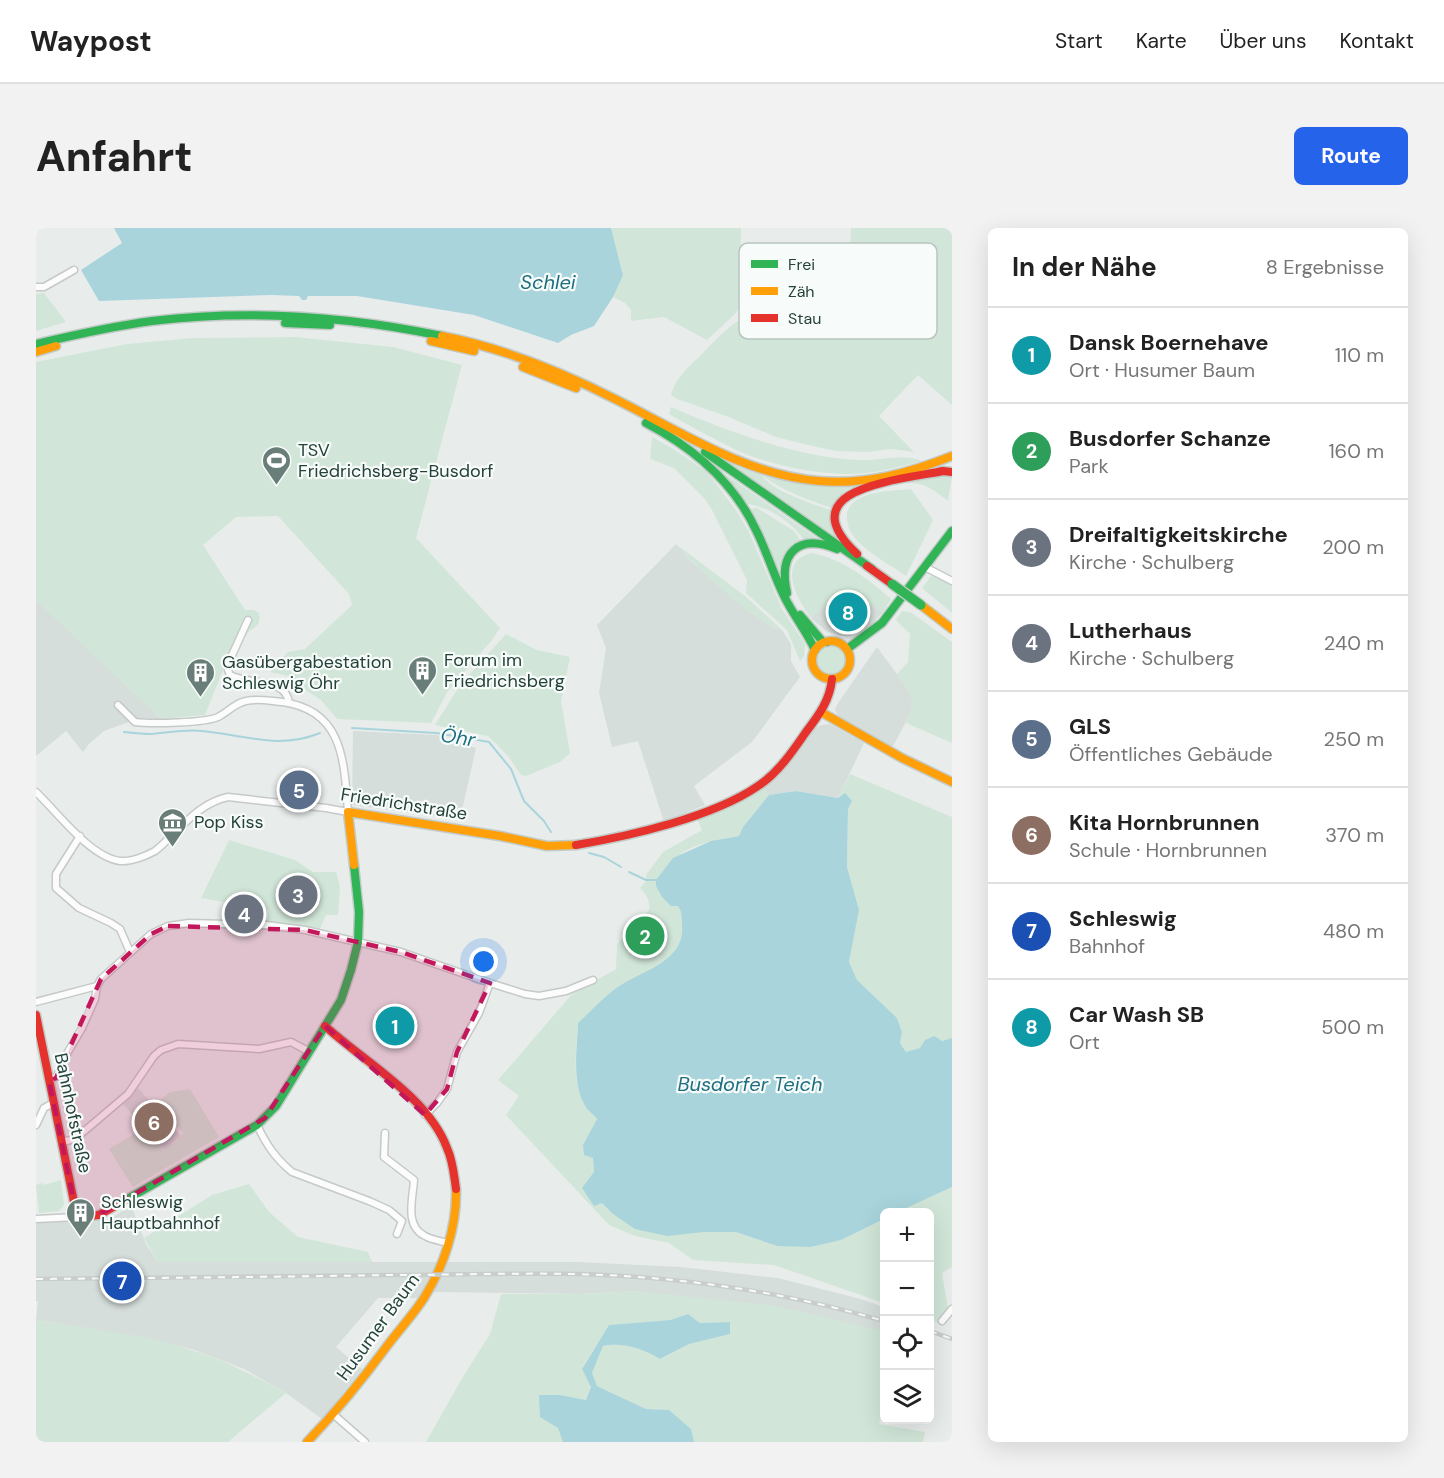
<!DOCTYPE html>
<html lang="de">
<meta charset="utf-8">
<style>
:root{--surface:#fff;--page:#f2f2f2;--text:#222;--muted:#767676;--line:#e0e0e0;--accent:#2563eb}
body{margin:0;font-family:"DM Sans",sans-serif;background:var(--page);color:var(--text)}
.controls{position:absolute;right:18px;bottom:18px;display:grid;overflow:hidden;border-radius:9px;box-shadow:0 6px 24px #0002}
.controls button{width:54px;height:54px;display:grid;place-items:center;padding:0;border:0;border-bottom:2px solid var(--line);background:var(--surface);color:var(--text);font:30px sans-serif}
.you{position:absolute;left:448px;top:734px;width:21px;height:21px;margin:-15px;border:4px solid #fff;border-radius:50%;background:#1a73e8;box-shadow:0 0 0 9px #1a73e833}
.badge{display:grid;place-items:center;width:39px;height:39px;border-radius:50%;background:var(--accent);color:#fff;font-size:20px;font-weight:700}
.pin{position:absolute;translate:-50% -50%;border:3px solid #fff;box-shadow:0 2px 6px #0006}
.list{margin:0;padding:0;list-style:none}
h2{display:flex;justify-content:space-between;align-items:center;height:78px;margin:0;padding:0 24px;font-size:26px}
h2 small{font-size:20px;font-weight:400;color:var(--muted)}
.list li{display:grid;grid-template-columns:39px 1fr auto;gap:18px;align-items:center;box-sizing:border-box;height:96px;padding:0 24px;border-top:2px solid var(--line)}
.list b{display:block;font-size:22px;white-space:nowrap}
.list p{margin:0;font-size:20px;white-space:nowrap;color:var(--muted)}
.list em{font-size:20px;font-style:normal;color:var(--muted)}
.icon{flex:none;width:33px;height:33px;fill:none;stroke:currentColor;stroke-width:2;stroke-linecap:round;stroke-linejoin:round}
.map{position:relative;flex:none;width:916px;height:1214px;overflow:hidden;border-radius:9px}
header{display:flex;align-items:center;gap:36px;box-sizing:border-box;height:84px;padding:0 30px;background:var(--surface);border-bottom:2px solid var(--line)}
header strong{font-size:28px}
nav{display:flex;gap:33px;margin-inline-start:auto;font-size:21px}
.intro{display:flex;align-items:center;justify-content:space-between;box-sizing:border-box;height:144px;padding:0 36px}
h1{margin:0;font-size:42px}
.button{padding:15px 27px;border-radius:9px;background:var(--accent);color:#fff;font-size:21px;font-weight:700}
main{display:flex;gap:36px;padding:0 36px}
aside{flex:1;background:var(--surface);border-radius:9px;box-shadow:0 6px 24px #0002}
.map>svg:first-child{display:block}
.built{fill:#d6dedb}
.green{fill:#d1e6d8}
.water{fill:#a9d4db}
.lines{fill:none;stroke-linecap:round;stroke-linejoin:round}
.stream{stroke:#a9d4db;stroke-width:2}
.street-casing{stroke:#c5cac8;stroke-width:9}
.fast-casing{stroke:#c3cbc8;stroke-width:11}
.slow-casing{stroke:#c3cbc8;stroke-width:11}
.jam-casing{stroke:#c3cbc8;stroke-width:11}
.street{stroke:#fcfcfc;stroke-width:6}
.fast{stroke:#30b455;stroke-width:8}
.slow{stroke:#ff9f0a;stroke-width:8}
.jam{stroke:#e5322d;stroke-width:8}
.rail-casing{stroke:#c9cdcc;stroke-width:4.5}
.rail{stroke:#f7fbf9;stroke-width:2;stroke-dasharray:7;stroke-linecap:butt}
.fast-bridge-casing{stroke:#c3ccc9;stroke-width:12;stroke-linecap:butt}
.fast-bridge{stroke:#30b455;stroke-width:9}
.marked{fill:#c2185b;fill-opacity:0.2;stroke:#c2185b;stroke-width:4.5;stroke-dasharray:12 8;stroke-linejoin:round}
.labels{text-anchor:middle;stroke-width:4.5;stroke-linejoin:round;paint-order:stroke}
.poi-label{font-size:18px;fill:#24423a;stroke:#f7fbf9;text-anchor:start}
.street-label{font-size:18px;fill:#24423a;stroke:#f7fbf9}
.water-label{font-size:20px;font-style:italic;fill:#1c6f80;stroke:#f7fbf9}
.key{fill:#f7fbf9;stroke:#b8c4c0;stroke-width:1.5}
.key-label{font-size:16px;fill:#24423a}
</style>
<header>
<strong>Waypost</strong>
<nav><a>Start</a><a>Karte</a><a>Über uns</a><a>Kontakt</a></nav>
</header>
<div class="intro"><h1>Anfahrt</h1><a class="button">Route</a></div>
<main>
<div class="map">
<svg width="916" height="1214" viewBox="0 0 916 1214">
<rect width="100%" height="100%" fill="#e8edeb"/>
<!-- built -->
<g class="built">
<polygon points="640,316 655,333 738,400 746,402 755,416 755,433 764,449 716,514 658,558 669,577 628,594 602,513 576,519 563,465 570,420 561,397"/>
<polygon points="809,363 819,366 847,384 833,399 813,408 803,408 790,403 775,390 802,364"/>
<polygon points="0,372 75,442 125,491 104,490 68,503 53,516 47,524 30,503 0,528"/>
<polygon points="841,419 874,464 878,479 856,520 809,494 802,488 799,482 802,475"/>
<polygon points="794,496 828,515 802,570 760,563 733,567 727,560 745,544 778,501 785,497"/>
<polygon points="317,503 401,507 440,520 424,591 316,577"/>
<polygon points="101,859 145,908 129,922 86,875"/>
<polygon points="95,977 110,1016 122,1034 543,1034 645,1039 742,1050 821,1070 848,1079 848,1103 600,1063 545,1066 400,1064 381,1070 342,1070 300,1119 326,1141 291,1185 293,1196 250,1165 208,1141 158,1122 109,1110 0,1092 2,1073 0,1073 0,995 74,991"/>
</g>
<!-- green -->
<g class="green">
<polygon points="575,0 705,0 703,80 699,86 671,112 628,89 595,93 595,82 589,75 577,69 587,46"/>
<path d="M 815,0 L 916,0 L 916,177 L 882,147 L 843,188 L 878,224 L 856,221 L 831,224 L 800,223 L 768,216 L 740,209 L 690,188 L 641,171 L 635,167 C 639,151 650,141 662,130 C 675,117 690,99 707,90 C 714,87 726,87 734,85 C 790,72 815,64 815,0 Z"/>
<polygon points="8,65 30,94 0,103 0,66"/>
<path d="M 259,109 L 357,119 L 426,137 L 380,310 L 464,400 L 456,412 L 412,463 L 395,495 L 301,491 L 285,472 L 260,456 L 252,448 L 234,444 L 252,424 L 269,421 L 316,377 L 313,366 L 242,288 L 200,289 L 167,317 L 209,382 L 218,382 L 223,385 C 226,400 216,398 209,408 C 203,416 200,427 196,436 L 189,437 L 169,487 L 125,491 L 0,372 L 0,134 L 91,116 L 156,110 Z"/>
<path d="M 635,179 C 682,199 734,219 785,228 C 798,230 813,232 826,232 C 846,232 867,225 886,233 C 862,239 838,246 814,246 C 775,246 733,237 698,221 C 676,210 654,198 633,186 Z"/>
<polygon points="616,209 636,220 671,244 700,282 713,304 746,381 769,416 768,428 764,433 751,402 710,365 711,352 676,282 668,270 638,240 614,231"/>
<path d="M 693,234 L 727,246 C 729,261 780,277 795,282 L 802,311 Z"/>
<path d="M 686,244 L 782,311 L 768,312 C 756,294 733,279 712,276 Z"/>
<path d="M 729,247 L 821,257 L 808,263 L 796,280 C 773,272 749,264 730,250 Z"/>
<path d="M 911,247 L 916,248 L 912,273 C 898,262 889,254 870,255 Z"/>
<path d="M 875,261 L 897,292 L 870,348 C 856,338 840,330 827,318 C 818,310 812,303 811,291 C 808,263 855,263 875,261 Z"/>
<path d="M 721,280 L 758,303 L 765,313 C 750,321 746,329 742,345 L 714,281 Z"/>
<path d="M 640,316 L 709,368 L 746,402 C 720,397 659,338 640,316 Z"/>
<path d="M 776,325 C 805,330 834,352 855,371 L 847,384 L 819,366 L 802,364 L 775,390 C 761,371 740,333 776,325 Z"/>
<polygon points="895,348 916,355 916,385 886,360"/>
<path d="M 866,383 L 874,384 L 916,414 L 916,515 L 870,495 C 881,471 876,467 861,446 L 872,434 L 874,406 L 860,392 Z"/>
<polygon points="470,406 501,422 534,429 525,473 534,525 524,534 490,548 485,547 472,528 452,508 399,497 424,457"/>
<circle cx="795" cy="432" r="15"/>
<polygon points="814,546 916,589 916,810 906,813 889,812 884,820 871,825 864,815 866,804 861,790 821,752 813,734 823,682 811,639 812,581 816,573 802,570"/>
<path d="M 727,560 L 733,567 L 707,599 L 703,608 C 678,612 647,617 631,639 C 636,658 648,683 647,702 C 645,734 610,742 588,755 C 571,765 556,782 542,795 C 540,821 535,858 551,881 C 554,884 558,887 561,891 L 547,917 L 557,930 L 558,944 L 566,975 L 577,986 L 668,1004 L 700,1004 L 741,1018 L 805,1012 L 848,991 L 848,1075 L 738,1037 L 657,1032 L 633,1015 L 599,1008 L 573,997 L 470,887 L 483,868 L 462,852 L 536,766 L 580,741 L 581,716 L 613,682 C 615,673 610,667 604,660 L 610,653 L 610,647 L 627,624 L 666,602 L 661,591 L 697,577 Z"/>
<polygon points="193,612 259,632 277,644 300,644 304,659 302,687 290,687 283,703 231,695 233,682 165,670"/>
<polygon points="154,861 183,909 97,959 73,921 109,900 128,922 141,913 147,905 122,874 134,864"/>
<polygon points="25,952 28,977 23,983 3,985 0,957 7,955 8,957"/>
<polygon points="213,956 233,984 262,1009 332,1024 336,1034 122,1034 108,1010 176,967"/>
<polygon points="916,959 916,1039 906,1045 912,1081 901,1095 894,1090 894,984 862,984"/>
<path d="M 600,1063 L 739,1078 L 848,1103 L 848,1176 L 843,1196 L 889,1204 L 887,1214 L 658,1214 L 654,1201 L 633,1182 L 610,1181 L 561,1158 L 556,1145 L 567,1118 C 585,1114 608,1121 625,1131 L 653,1116 L 694,1106 L 694,1094 L 664,1095 L 652,1086 L 634,1092 L 573,1097 L 546,1140 L 555,1159 L 550,1172 L 524,1167 L 523,1200 L 527,1214 L 390,1214 L 425,1152 L 454,1106 L 465,1066 L 545,1066 Z"/>
<path d="M 0,1092 C 52,1101 108,1106 158,1123 C 191,1133 220,1149 250,1165 L 192,1214 L 0,1214 Z"/>
</g>
<!-- water -->
<g class="water">
<polygon points="78,0 575,0 587,47 577,69 558,98 535,107 522,115 438,87 321,68 272,68 270,72 266,72 263,68 236,67 63,73 45,42 86,15"/>
<path d="M 760,563 L 802,570 L 809,565 L 816,573 L 812,581 L 811,639 L 823,682 L 813,734 L 821,752 L 861,790 L 866,804 L 864,815 L 870,824 L 884,820 L 889,812 L 898,808 L 906,813 L 916,810 L 916,959 L 862,984 L 848,984 L 848,991 L 805,1012 L 774,1019 L 741,1018 L 700,1004 L 668,1004 L 631,1008 L 599,1001 L 577,986 L 566,975 L 558,978 L 546,960 L 558,944 L 557,930 L 548,927 L 547,917 L 561,891 C 558,887 554,884 551,881 C 535,858 541,821 542,795 C 556,782 571,765 588,755 C 612,741 650,731 646,696 C 646,690 646,684 642,678 L 635,678 L 626,669 L 620,658 L 620,652 L 637,630 L 675,613 L 703,608 L 707,599 L 733,567 Z"/>
<path d="M 652,1086 L 664,1095 L 694,1094 L 694,1106 L 653,1116 L 624,1131 C 608,1121 585,1114 567,1118 L 556,1145 L 561,1158 L 610,1181 L 633,1182 L 655,1201 L 658,1214 L 527,1214 L 522,1200 L 504,1189 L 503,1167 L 524,1167 L 550,1172 L 555,1159 L 546,1141 L 573,1097 L 634,1092 Z"/>
</g>
<g class="lines">
<!-- stream -->
<g class="stream">
<polyline points="316,500 400,505 453,514 475,541 488,573 508,593 515,604"/>
<path d="M 88,504 C 97,505 106,506 115,506 C 132,505 149,501 166,503 C 208,507 243,522 284,505"/>
<polyline points="553,625 568,629 585,639"/>
<polyline points="593,644 610,652 620,652"/>
</g>
<defs>
<g id="street">
<polyline points="0,59 8,59 38,42"/>
<polyline points="889,339 916,353"/>
<path d="M 212,392 L 192,436 L 192,442 L 194,447 C 212,457 250,449 253,475"/>
<path d="M 0,564 C 21,584 54,629 84,633 C 95,634 110,628 119,623 C 126,618 133,610 139,604 C 155,589 169,574 192,569 L 290,580 L 312,584 C 308,534 308,482 246,474 C 234,473 222,470 210,473 C 199,475 192,484 182,489 C 169,495 115,496 99,494 L 82,477"/>
<polyline points="44,608 20,646 20,660 43,680 75,695 84,701 94,724"/>
<polyline points="0,774 61,758"/>
<polyline points="13,853 21,848 29,829 46,800 59,771 61,758 65,751 115,706 132,698 153,695 230,697 269,702 365,724 454,755 489,766 503,768 530,763 557,752"/>
<polyline points="389,887 401,875 411,861 421,824 443,785 454,755"/>
<polyline points="0,897 8,880 17,875"/>
<path d="M 221,897 C 230,916 239,930 256,944 L 333,973 L 353,982 L 366,993 L 361,1006"/>
<path d="M 349,905 L 348,929 L 378,952 C 377,970 368,998 389,1008 C 396,1012 405,1013 412,1015"/>
<polyline points="26,914 39,911 92,866 118,828 125,822 142,816 223,821 255,814 272,823"/>
<polyline points="0,991 41,989"/>
<polyline points="906,1093 916,1081"/>
<polyline points="297,1186 329,1214"/>
</g>
<g id="fast">
<polyline points="249,95 294,97"/>
<path d="M 0,116 C 38,107 77,98 116,93 C 214,81 310,88 406,108"/>
<path d="M 610,195 C 658,220 697,253 720,302 C 731,324 738,348 749,370 C 758,388 771,404 779,422"/>
<polyline points="669,224 836,341"/>
<path d="M 751,365 C 742,325 762,305 801,321"/>
<polyline points="764,387 787,414 791,414"/>
<polyline points="811,421 846,395 916,303"/>
<polyline points="88,973 221,897 240,878 305,772 315,742 322,714 323,684 318,637"/>
</g>
<g id="slow">
<path d="M 406,108 C 467,120 526,144 581,172 C 645,204 710,247 783,253 C 830,257 873,245 916,228"/>
<polyline points="395,113 438,123"/>
<polyline points="0,124 20,118"/>
<polyline points="487,139 540,160"/>
<polyline points="885,377 916,401"/>
<circle cx="795" cy="432" r="19"/>
<polyline points="785,484 866,530 916,554"/>
<polyline points="318,637 312,584 464,608 511,618 540,617"/>
<path d="M 271,1214 C 300,1184 326,1152 351,1118 C 363,1102 377,1087 388,1070 C 408,1038 421,999 420,961"/>
</g>
<g id="jam">
<path d="M 821,326 C 751,260 863,252 907,243 L 916,244"/>
<polyline points="831,338 856,356"/>
<path d="M 540,617 C 594,608 677,589 722,558 C 742,545 757,523 770,504 C 783,487 794,472 796,451"/>
<polyline points="0,787 41,989 63,987 88,973"/>
<path d="M 289,798 C 328,834 392,869 411,920 C 417,933 418,947 420,961"/>
</g>
</defs>
<!-- street casing -->
<use href="#street" class="street-casing"/>
<!-- fast casing -->
<use href="#fast" class="fast-casing"/>
<!-- slow casing -->
<use href="#slow" class="slow-casing"/>
<!-- jam casing -->
<use href="#jam" class="jam-casing"/>
<!-- street -->
<use href="#street" class="street"/>
<!-- fast -->
<use href="#fast" class="fast"/>
<!-- slow -->
<use href="#slow" class="slow"/>
<!-- jam -->
<use href="#jam" class="jam"/>
<defs>
<g id="rail">
<path d="M 0,1051 C 118,1050 236,1049 354,1047 C 444,1047 536,1042 626,1051 C 702,1058 776,1072 848,1093"/>
<polyline points="894,1103 916,1111"/>
</g>
</defs>
<!-- rail casing -->
<use href="#rail" class="rail-casing"/>
<!-- rail -->
<use href="#rail" class="rail"/>
<defs>
<polyline id="fast-bridge" points="856,356 885,377"/>
</defs>
<!-- fast-bridge casing -->
<use href="#fast-bridge" class="fast-bridge-casing"/>
<!-- fast-bridge -->
<use href="#fast-bridge" class="fast-bridge"/>
</g>
<!-- marked area -->
<path class="marked" d="M 132,698 L 269,702 L 365,724 L 454,755 L 421,824 L 411,861 L 389,887 L 289,798 L 229,890 L 63,987 L 41,989 L 13,853 L 20,850 L 65,751 L 115,706 Z"/>
<!-- icons -->
<defs>
<symbol id="stadium-pin" viewBox="-11 -11 22 30"><path d="M0 17L-7.5 6A9.5 9.5 0 1 1 7.5 6Z" fill="#697e78" stroke="#f7fbf9"/><path d="M0-5a6.5 5 0 1 0 0 10a6.5 5 0 1 0 0-10ZM-3.5-1.8h7v3.6h-7Z" fill="#fff"/></symbol>
<symbol id="building-pin" viewBox="-11 -11 22 30"><path d="M0 17L-7.5 6A9.5 9.5 0 1 1 7.5 6Z" fill="#697e78" stroke="#f7fbf9"/><path d="M-4-6H4V6H1V3H-1V6H-4ZM-2.5-4.3h1.7v1.8h-1.7ZM.8-4.3h1.7v1.8H.8ZM-2.5-1h1.7V.8h-1.7ZM.8-1h1.7V.8H.8Z" fill="#fff"/></symbol>
<symbol id="museum-pin" viewBox="-11 -11 22 30"><path d="M0 17L-7.5 6A9.5 9.5 0 1 1 7.5 6Z" fill="#697e78" stroke="#f7fbf9"/><path d="M0-6L6-3V-2H-6V-3ZM-5-1h2V3h-2ZM-1-1h2V3h-2ZM3-1h2V3H3ZM-6 4H6V6H-6Z" fill="#fff"/></symbol>
</defs>
<g fill-rule="evenodd">
<use href="#stadium-pin" x="224" y="216" width="33" height="45"/>
<use href="#building-pin" x="370" y="426" width="33" height="45"/>
<use href="#building-pin" x="148" y="428" width="33" height="45"/>
<use href="#museum-pin" x="120" y="578" width="33" height="45"/>
<use href="#building-pin" x="28" y="968" width="33" height="45"/>
</g>
<g class="labels">
<!-- poi labels -->
<g class="poi-label">
<text x="262" y="228">TSV<tspan x="262" dy="21">Friedrichsberg-Busdorf</tspan></text>
<text x="408" y="438">Forum im<tspan x="408" dy="21">Friedrichsberg</tspan></text>
<text x="186" y="440">Gasübergabestation<tspan x="186" dy="21">Schleswig Öhr</tspan></text>
<text x="158" y="600">Pop Kiss</text>
<text x="65" y="980">Schleswig<tspan x="65" dy="21">Hauptbahnhof</tspan></text>
</g>
<!-- street labels -->
<g class="street-label">
<text transform="translate(368 576) rotate(9)" y="6">Friedrichstraße</text>
<text transform="translate(37 885) rotate(78)" y="6">Bahnhofstraße</text>
<text transform="translate(342 1099) rotate(-54)" y="6">Husumer Baum</text>
</g>
<!-- water labels -->
<g class="water-label">
<text x="512" y="61">Schlei</text>
<text transform="translate(422 509) rotate(9)" y="7">Öhr</text>
<text x="714" y="863">Busdorfer Teich</text>
</g>
</g>
<!-- legend -->
<rect x="703" y="15" width="198" height="96" rx="9" class="key"/>
<rect x="715" y="32" width="27" height="8" fill="#30b455"/>
<rect x="715" y="59" width="27" height="8" fill="#ff9f0a"/>
<rect x="715" y="86" width="27" height="8" fill="#e5322d"/>
<g class="key-label">
<text x="752" y="42">Frei</text>
<text x="752" y="69">Zäh</text>
<text x="752" y="96">Stau</text>
</g>
</svg>
<div class="controls">
<button>+</button>
<button>−</button>
<button><svg class="icon" aria-label="locate" viewBox="0 0 24 24"><circle cx="12" cy="12" r="6"/><path d="M12 2v4M12 18v4M2 12h4M18 12h4"/></svg></button>
<button><svg class="icon" aria-label="layers" viewBox="0 0 24 24"><path d="M12 4l9 5-9 5-9-5zM3 14l9 5 9-5"/></svg></button>
</div>
<div class="you"></div>
<div class="pin badge" style="left:359px;top:798px;background:#0f9aa8">1</div>
<div class="pin badge" style="left:609px;top:708px;background:#2e9e5b">2</div>
<div class="pin badge" style="left:262px;top:667px;background:#6b7280">3</div>
<div class="pin badge" style="left:208px;top:686px;background:#6b7280">4</div>
<div class="pin badge" style="left:263px;top:562px;background:#5c6f8a">5</div>
<div class="pin badge" style="left:118px;top:894px;background:#8d6e63">6</div>
<div class="pin badge" style="left:86px;top:1053px;background:#1a4fb4">7</div>
<div class="pin badge" style="left:812px;top:384px;background:#0f9aa8">8</div>
</div>
<aside>
<h2>In der Nähe<small>8 Ergebnisse</small></h2>
<ul class="list">
<li><span class="badge" style="background:#0f9aa8">1</span><div><b>Dansk Boernehave</b><p>Ort · Husumer Baum</p></div><em>110 m</em></li>
<li><span class="badge" style="background:#2e9e5b">2</span><div><b>Busdorfer Schanze</b><p>Park</p></div><em>160 m</em></li>
<li><span class="badge" style="background:#6b7280">3</span><div><b>Dreifaltigkeitskirche</b><p>Kirche · Schulberg</p></div><em>200 m</em></li>
<li><span class="badge" style="background:#6b7280">4</span><div><b>Lutherhaus</b><p>Kirche · Schulberg</p></div><em>240 m</em></li>
<li><span class="badge" style="background:#5c6f8a">5</span><div><b>GLS</b><p>Öffentliches Gebäude</p></div><em>250 m</em></li>
<li><span class="badge" style="background:#8d6e63">6</span><div><b>Kita Hornbrunnen</b><p>Schule · Hornbrunnen</p></div><em>370 m</em></li>
<li><span class="badge" style="background:#1a4fb4">7</span><div><b>Schleswig</b><p>Bahnhof</p></div><em>480 m</em></li>
<li><span class="badge" style="background:#0f9aa8">8</span><div><b>Car Wash SB</b><p>Ort</p></div><em>500 m</em></li>
</ul>
</aside>
</main>
